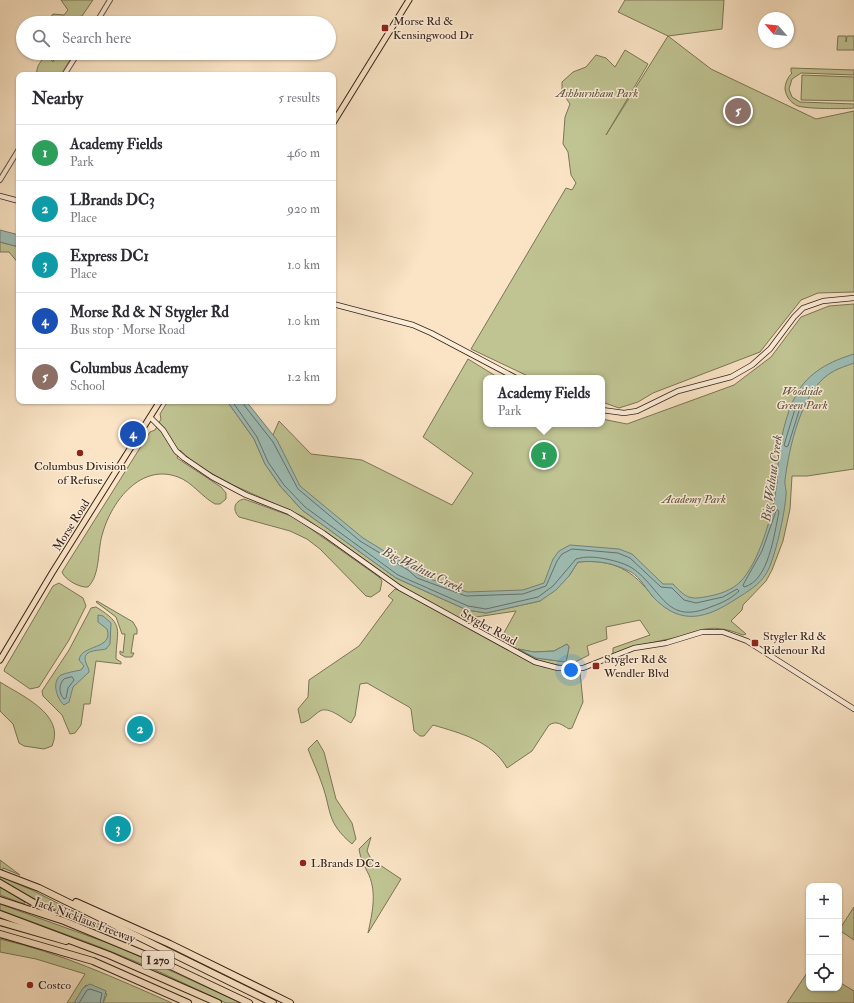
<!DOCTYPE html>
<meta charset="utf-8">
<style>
:root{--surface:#fff;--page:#f7f7f7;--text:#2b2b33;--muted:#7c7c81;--line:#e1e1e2;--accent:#1a73e8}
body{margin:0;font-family:"IM FELL Double Pica",serif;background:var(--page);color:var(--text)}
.controls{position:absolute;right:12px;bottom:12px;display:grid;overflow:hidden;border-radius:8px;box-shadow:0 1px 3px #0004}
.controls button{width:36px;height:36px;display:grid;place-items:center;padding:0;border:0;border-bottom:1px solid var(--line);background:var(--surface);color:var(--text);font:20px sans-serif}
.compass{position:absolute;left:758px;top:12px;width:36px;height:36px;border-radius:50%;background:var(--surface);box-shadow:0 1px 3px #0004;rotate:298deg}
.you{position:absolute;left:571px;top:670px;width:14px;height:14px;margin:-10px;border:3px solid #fff;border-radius:50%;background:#1a73e8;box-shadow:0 0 0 6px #1a73e833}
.badge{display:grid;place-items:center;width:26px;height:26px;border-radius:50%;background:var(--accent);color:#fff;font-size:13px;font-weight:700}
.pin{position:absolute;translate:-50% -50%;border:2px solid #fff;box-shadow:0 1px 4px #0006}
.popup{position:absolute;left:483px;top:375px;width:122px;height:52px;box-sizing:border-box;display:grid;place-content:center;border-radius:8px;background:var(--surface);filter:drop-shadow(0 1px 3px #0005);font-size:13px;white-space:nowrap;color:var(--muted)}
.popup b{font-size:15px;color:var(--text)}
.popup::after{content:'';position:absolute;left:50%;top:100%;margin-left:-8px;border:8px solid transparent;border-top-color:var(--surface)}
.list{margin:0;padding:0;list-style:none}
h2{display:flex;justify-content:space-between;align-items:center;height:52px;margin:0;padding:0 16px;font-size:17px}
h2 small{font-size:13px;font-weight:400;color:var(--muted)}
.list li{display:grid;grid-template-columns:26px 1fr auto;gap:12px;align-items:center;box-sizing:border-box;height:56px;padding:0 16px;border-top:1px solid var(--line)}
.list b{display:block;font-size:15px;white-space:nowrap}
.list p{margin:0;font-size:13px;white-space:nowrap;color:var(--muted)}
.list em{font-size:13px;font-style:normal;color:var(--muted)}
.icon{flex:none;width:22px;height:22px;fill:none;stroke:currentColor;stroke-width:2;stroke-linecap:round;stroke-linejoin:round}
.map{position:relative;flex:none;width:854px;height:1003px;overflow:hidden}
.search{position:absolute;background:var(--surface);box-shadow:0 1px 3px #0004;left:16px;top:16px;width:320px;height:44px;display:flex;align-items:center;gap:10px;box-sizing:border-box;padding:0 14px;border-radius:22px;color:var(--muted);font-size:15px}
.panel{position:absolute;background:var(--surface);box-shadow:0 1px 3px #0004;left:16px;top:72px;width:320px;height:332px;border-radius:8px}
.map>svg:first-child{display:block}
.green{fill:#c0c493;stroke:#7c7457;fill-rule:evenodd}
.water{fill:#9ebeb6;stroke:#758078}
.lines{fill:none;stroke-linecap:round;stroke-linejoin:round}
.shore{stroke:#6a7068;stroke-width:1}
.tertiary-casing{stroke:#685346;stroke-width:6}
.secondary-casing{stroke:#37231b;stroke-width:6}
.primary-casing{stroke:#37231b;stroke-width:7}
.motorway-casing{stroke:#37231b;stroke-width:8}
.tertiary{stroke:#fcedd9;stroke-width:4}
.secondary{stroke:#fcedd9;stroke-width:4.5}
.primary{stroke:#fae4c5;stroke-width:5}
.motorway{stroke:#fae4c5;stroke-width:6}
.poi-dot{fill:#8f2418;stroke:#fcedd9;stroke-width:1.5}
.labels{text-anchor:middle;stroke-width:3;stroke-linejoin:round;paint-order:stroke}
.shield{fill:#fcedd9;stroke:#726054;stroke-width:1}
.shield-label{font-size:11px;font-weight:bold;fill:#37231b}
.poi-label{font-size:12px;fill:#37231b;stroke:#fcedd9;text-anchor:start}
.park-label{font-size:12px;font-style:italic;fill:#60533f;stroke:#fcedd9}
.street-label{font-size:12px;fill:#37231b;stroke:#fcedd9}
.water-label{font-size:13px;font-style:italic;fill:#56524a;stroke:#fcedd9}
</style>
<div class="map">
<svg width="854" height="1003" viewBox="0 0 854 1003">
<rect width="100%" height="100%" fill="#fae4c5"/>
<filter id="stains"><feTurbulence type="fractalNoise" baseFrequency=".005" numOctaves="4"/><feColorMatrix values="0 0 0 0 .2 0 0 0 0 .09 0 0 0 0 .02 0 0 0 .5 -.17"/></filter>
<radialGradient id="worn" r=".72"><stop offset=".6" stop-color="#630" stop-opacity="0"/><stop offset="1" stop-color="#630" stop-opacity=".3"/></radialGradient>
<!-- green -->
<g class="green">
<polygon points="61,0 93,0 82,16 74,18 72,23 54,23 50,18 53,14 64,15 68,10"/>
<polygon points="625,0 724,0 722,29 668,36 711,69 816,119 854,111 854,292 818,293 801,300 760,352 653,393 638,402 619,408 602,402 602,378 532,378 471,349 566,188 572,190 576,183 571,175 568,152 563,144 565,117 570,104 562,92 562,82 573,72 586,67 596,55 606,58 615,67 625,50 648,64 606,135 668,36 618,12"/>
<polygon points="838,36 846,36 846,42 847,36 854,36 854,50 837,50"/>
<path d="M 54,53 L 74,53 L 61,75 L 37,75 C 36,67 39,64 44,57 L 49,57 L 53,62 L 56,54 Z"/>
<path d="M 791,68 L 854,70 L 854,75 L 801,73 L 792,79 L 789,89 L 792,97 L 800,102 L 854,104 L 854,108 C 842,109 808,109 798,106 C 791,103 786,97 785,89 C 785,83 788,77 792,73 L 791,72 Z"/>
<polygon points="802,75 854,77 854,101 801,100"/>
<polygon points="0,242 19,247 19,264 9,252 0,252"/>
<path d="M 854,304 L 854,469 L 807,476 L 792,476 L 790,509 L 783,541 L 772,570 L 766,581 L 743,605 L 742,610 L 731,621 L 746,634 L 743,635 C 705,620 698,634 664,640 C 646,644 630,647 613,654 L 613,648 L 650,635 L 640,620 L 606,627 L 607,639 L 587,646 L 589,655 L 577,661 L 570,666 C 541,665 523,654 499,642 L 516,611 L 476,617 L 472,627 L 409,592 L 304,517 L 233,485 L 196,465 L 180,450 L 177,458 L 221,487 L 226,493 L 226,499 L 220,504 L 215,504 C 202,497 192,482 178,477 C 141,463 112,501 103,532 C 97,549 101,574 88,587 C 80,588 65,580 62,572 L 150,432 L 155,430 L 161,419 L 160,414 L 168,401 L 227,401 L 254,439 L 265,464 L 281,487 L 302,510 L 396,578 L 467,610 L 486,613 L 540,601 L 569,576 L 578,562 C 614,559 633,570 654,598 L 630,566 L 582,555 L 548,587 L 461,600 L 334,526 L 266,451 L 279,421 L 311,454 L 362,460 L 452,505 L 473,473 L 423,437 L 468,359 L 499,378 L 486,378 L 486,424 L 602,424 L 602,419 L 627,424 L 734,385 L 771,357 L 801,317 L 829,306 ZM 567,644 L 569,647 L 566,662 L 536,658 L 518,649 L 534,652 L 554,651 Z"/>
<path d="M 244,499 L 294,517 L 379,577 L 382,581 L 380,591 L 371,597 L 366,596 L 320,549 L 307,539 L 290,531 L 239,517 C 232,510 234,501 244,499 Z"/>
<polygon points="59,583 83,598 86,606 69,640 39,687 30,689 4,671 5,668 53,586"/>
<path d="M 395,589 L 400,590 L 526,660 L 544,667 L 577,670 L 580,672 L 583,702 L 572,728 L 569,729 C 562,725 557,720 549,725 L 532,751 L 507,768 C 492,741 460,733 433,725 L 424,736 L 420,736 L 414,731 L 411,709 L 409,707 L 367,683 L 360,684 L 355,716 L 351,723 C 343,719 329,706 320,711 C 312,716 310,721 301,723 L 298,709 L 308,697 L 309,680 L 359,646 L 393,600 L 388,596 Z"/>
<polygon points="97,601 133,622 137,629 137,634 134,634 131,653 134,653 132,657 125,657 120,654 120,651 123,653 125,634 122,634 116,617 96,602"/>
<path d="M 96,607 C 126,625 116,630 116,659 L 121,662 L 121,664 L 96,661 L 90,704 L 84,704 L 81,725 L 75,733 L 70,734 L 62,715 L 43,696 L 42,691 L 69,650 L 89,612 L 91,608 Z"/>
<path d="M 0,682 C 20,695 66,714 52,746 L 44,749 L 24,746 L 19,743 L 13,724 L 0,711 Z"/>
<path d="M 317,740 L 324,752 L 336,799 L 352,823 L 356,839 L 352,844 C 326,822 332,812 322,784 C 318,772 312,760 308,749 Z"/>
<path d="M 371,837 L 367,851 L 371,859 L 401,879 L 368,933 C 372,914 377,894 369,875 C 364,865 361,861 359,849 Z"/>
<polygon points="0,860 20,875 3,868 1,877 32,890 130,940 130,941 54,909 7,885 0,879"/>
<polygon points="0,887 25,902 24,904 0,895"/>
<polygon points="0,904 119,947 241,1003 226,1003 151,968 100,947 0,910"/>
<polygon points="854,907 854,940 839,930"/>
<path d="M 0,939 C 61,953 115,978 172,1003 L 103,1003 L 107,994 L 86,985 L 74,1003 L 67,1003 L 85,974 L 36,959 L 0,952 Z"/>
<polygon points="809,970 809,988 839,988 839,982 854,991 854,1003 787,1003"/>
</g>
<!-- water -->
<g class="water">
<polygon points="0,230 19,235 19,247 0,242"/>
<path d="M 854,354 L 854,363 C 846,366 836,369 829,374 C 801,393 789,448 785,480 C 784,485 787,490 786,495 C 785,512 775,560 766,574 C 759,585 747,592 736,599 C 707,618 682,626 655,599 C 647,591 641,578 631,572 C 614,563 597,560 578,562 L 569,576 L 556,590 L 540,601 L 486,613 L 467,610 L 396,578 L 302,510 L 281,487 L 265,464 L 254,439 L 227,401 L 246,401 L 277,440 L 300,486 L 363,538 L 410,567 L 419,575 L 467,592 L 523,590 L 544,583 L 553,559 L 559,551 L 570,545 L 619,549 L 632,554 L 663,584 L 673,584 C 687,599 690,600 710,596 C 720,594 732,590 740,582 C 758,565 773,514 776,489 C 778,481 777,473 778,465 C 779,444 786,413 796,395 C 808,372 831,361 854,354 Z"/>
<path d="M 98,615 L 103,616 L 111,623 L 110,644 L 106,649 C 98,651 81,649 86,663 C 87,666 89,668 89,672 L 73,687 L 69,702 L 64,705 C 57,699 51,682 61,675 C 66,673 75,671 81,670 L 84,666 L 79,660 C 81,644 114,650 107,629 L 98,622 Z"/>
<polygon points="567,644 569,647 566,662 536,658 518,649 534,652 554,651"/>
<polygon points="90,984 106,991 103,1003 74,1003 83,988"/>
</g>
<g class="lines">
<!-- shore -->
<g class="shore">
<path d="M 232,401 L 257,437 L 268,462 L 284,485 L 305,507 L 398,575 L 468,606 L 486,609 L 538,597 L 553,586 L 576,559 C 586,556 596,557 606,559 C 616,561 627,564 635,570 C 664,593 667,626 713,606 C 722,603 732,598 739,591 L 737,589 L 723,597 L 696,603 L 684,600 L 672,588 L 661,587 L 630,558 L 618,553 L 572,549 L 562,554 L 557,561 L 546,586 L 523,594 L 466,596 L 417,578 L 408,570 L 360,541 L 298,489 L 273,442 L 244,405 L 244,401"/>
<polygon points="798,408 799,411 788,446 786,447 784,445 795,409"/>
<path d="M 778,510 L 779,512 C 774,534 769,581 744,587 L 743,585 L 762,551 L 776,511 Z"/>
<path d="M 72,677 L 74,680 L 68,688 L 66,698 L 64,699 C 59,693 58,685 64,679 Z"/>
<polyline points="79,1003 87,990 90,989 102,993 100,1003"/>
</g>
<defs>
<g id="tertiary">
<polyline points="96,23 110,0"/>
<polyline points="64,75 78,53"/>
<polyline points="0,180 19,149"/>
</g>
<g id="secondary">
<polyline points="0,196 19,201"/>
<polyline points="333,304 413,325 431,333 516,378"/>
<polyline points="602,410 624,413 637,411 678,391 731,377 752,365 770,349 794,317 803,308 823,301 854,298"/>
<polyline points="150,417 163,430 176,451 184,458 212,477 246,495 289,512 323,533 400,588 535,662 558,668 583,668 634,648 666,643 702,632 723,632 747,641 854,709"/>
</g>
<g id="primary">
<polyline points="333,123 409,0"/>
<polyline points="0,660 52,573 160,401"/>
</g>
<g id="motorway">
<polyline points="0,873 39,888 273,1003"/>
<polyline points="0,883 53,914"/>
<polyline points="0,900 64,921 158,960 249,1003"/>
<polyline points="76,902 170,944 290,1003"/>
<polyline points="0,914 109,955 218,1003"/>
<polyline points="0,922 66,941"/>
<polyline points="0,934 93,961 188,1003"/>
</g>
</defs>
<!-- tertiary casing -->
<use href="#tertiary" class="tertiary-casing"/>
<!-- secondary casing -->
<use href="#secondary" class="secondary-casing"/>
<!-- primary casing -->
<use href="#primary" class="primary-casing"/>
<!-- motorway casing -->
<use href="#motorway" class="motorway-casing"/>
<!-- tertiary -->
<use href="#tertiary" class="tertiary"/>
<!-- secondary -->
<use href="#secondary" class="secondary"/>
<!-- primary -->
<use href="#primary" class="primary"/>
<!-- motorway -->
<use href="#motorway" class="motorway"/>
</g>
<!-- markers -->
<g class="poi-dot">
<rect x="381" y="24" width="8" height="8" rx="2"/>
<circle cx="80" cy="453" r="4"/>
<rect x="751" y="639" width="8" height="8" rx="2"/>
<rect x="592" y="662" width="8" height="8" rx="2"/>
<circle cx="303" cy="863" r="4"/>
<circle cx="30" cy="985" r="4"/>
</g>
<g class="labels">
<!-- shield labels -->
<rect class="shield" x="142" y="951" width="32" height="18" rx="3"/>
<g class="shield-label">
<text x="158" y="964">I 270</text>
</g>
<!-- poi labels -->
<g class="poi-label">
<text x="393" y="25">Morse Rd &amp;<tspan x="393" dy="14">Kensingwood Dr</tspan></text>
<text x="80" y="470" text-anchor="middle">Columbus Division<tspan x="80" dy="14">of Refuse</tspan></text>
<text x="763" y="640">Stygler Rd &amp;<tspan x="763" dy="14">Ridenour Rd</tspan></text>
<text x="604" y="663">Stygler Rd &amp;<tspan x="604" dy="14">Wendler Blvd</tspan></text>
<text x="311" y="867">LBrands DC2</text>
<text x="38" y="989">Costco</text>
</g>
<!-- park labels -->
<g class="park-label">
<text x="597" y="97">Ashburnham Park</text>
<text x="802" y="395">Woodside<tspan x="802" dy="14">Green Park</tspan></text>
<text x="694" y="503">Academy Park</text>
</g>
<!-- street labels -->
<g class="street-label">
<text transform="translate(71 525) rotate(-58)" y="4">Morse Road</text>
<text transform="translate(489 627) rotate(29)" y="4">Stygler Road</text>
<text transform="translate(85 920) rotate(21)" y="4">Jack Nicklaus Freeway</text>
</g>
<!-- water labels -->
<g class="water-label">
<text transform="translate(771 478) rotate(-82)" y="5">Big Walnut Creek</text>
<text transform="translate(423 569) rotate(26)" y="5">Big Walnut Creek</text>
</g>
</g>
<rect width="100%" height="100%" filter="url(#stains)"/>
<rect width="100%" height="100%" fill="url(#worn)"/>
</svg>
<div class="controls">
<button>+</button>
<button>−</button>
<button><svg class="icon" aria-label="locate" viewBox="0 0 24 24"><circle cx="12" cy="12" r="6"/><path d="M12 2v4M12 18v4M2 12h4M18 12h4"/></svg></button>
</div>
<svg class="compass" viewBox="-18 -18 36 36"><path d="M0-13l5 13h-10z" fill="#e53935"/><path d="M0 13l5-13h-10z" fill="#7c7c81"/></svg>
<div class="you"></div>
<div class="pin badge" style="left:544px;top:455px;background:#2e9e5b">1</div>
<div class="popup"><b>Academy Fields</b>Park</div>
<div class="pin badge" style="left:140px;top:729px;background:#0f9aa8">2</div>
<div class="pin badge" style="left:118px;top:829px;background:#0f9aa8">3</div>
<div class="pin badge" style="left:133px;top:434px;background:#1a4fb4">4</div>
<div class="pin badge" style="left:738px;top:111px;background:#8d6e63">5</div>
<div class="search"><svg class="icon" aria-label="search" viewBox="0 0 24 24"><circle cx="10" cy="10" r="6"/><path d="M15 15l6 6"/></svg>Search here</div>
<section class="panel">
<h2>Nearby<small>5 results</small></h2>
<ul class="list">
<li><span class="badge" style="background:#2e9e5b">1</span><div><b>Academy Fields</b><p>Park</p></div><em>460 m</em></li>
<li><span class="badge" style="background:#0f9aa8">2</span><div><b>LBrands DC3</b><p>Place</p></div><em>920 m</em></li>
<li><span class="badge" style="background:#0f9aa8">3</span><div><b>Express DC1</b><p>Place</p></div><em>1.0 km</em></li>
<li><span class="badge" style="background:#1a4fb4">4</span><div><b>Morse Rd &amp; N Stygler Rd</b><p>Bus stop · Morse Road</p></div><em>1.0 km</em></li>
<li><span class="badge" style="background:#8d6e63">5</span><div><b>Columbus Academy</b><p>School</p></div><em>1.2 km</em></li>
</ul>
</section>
</div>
